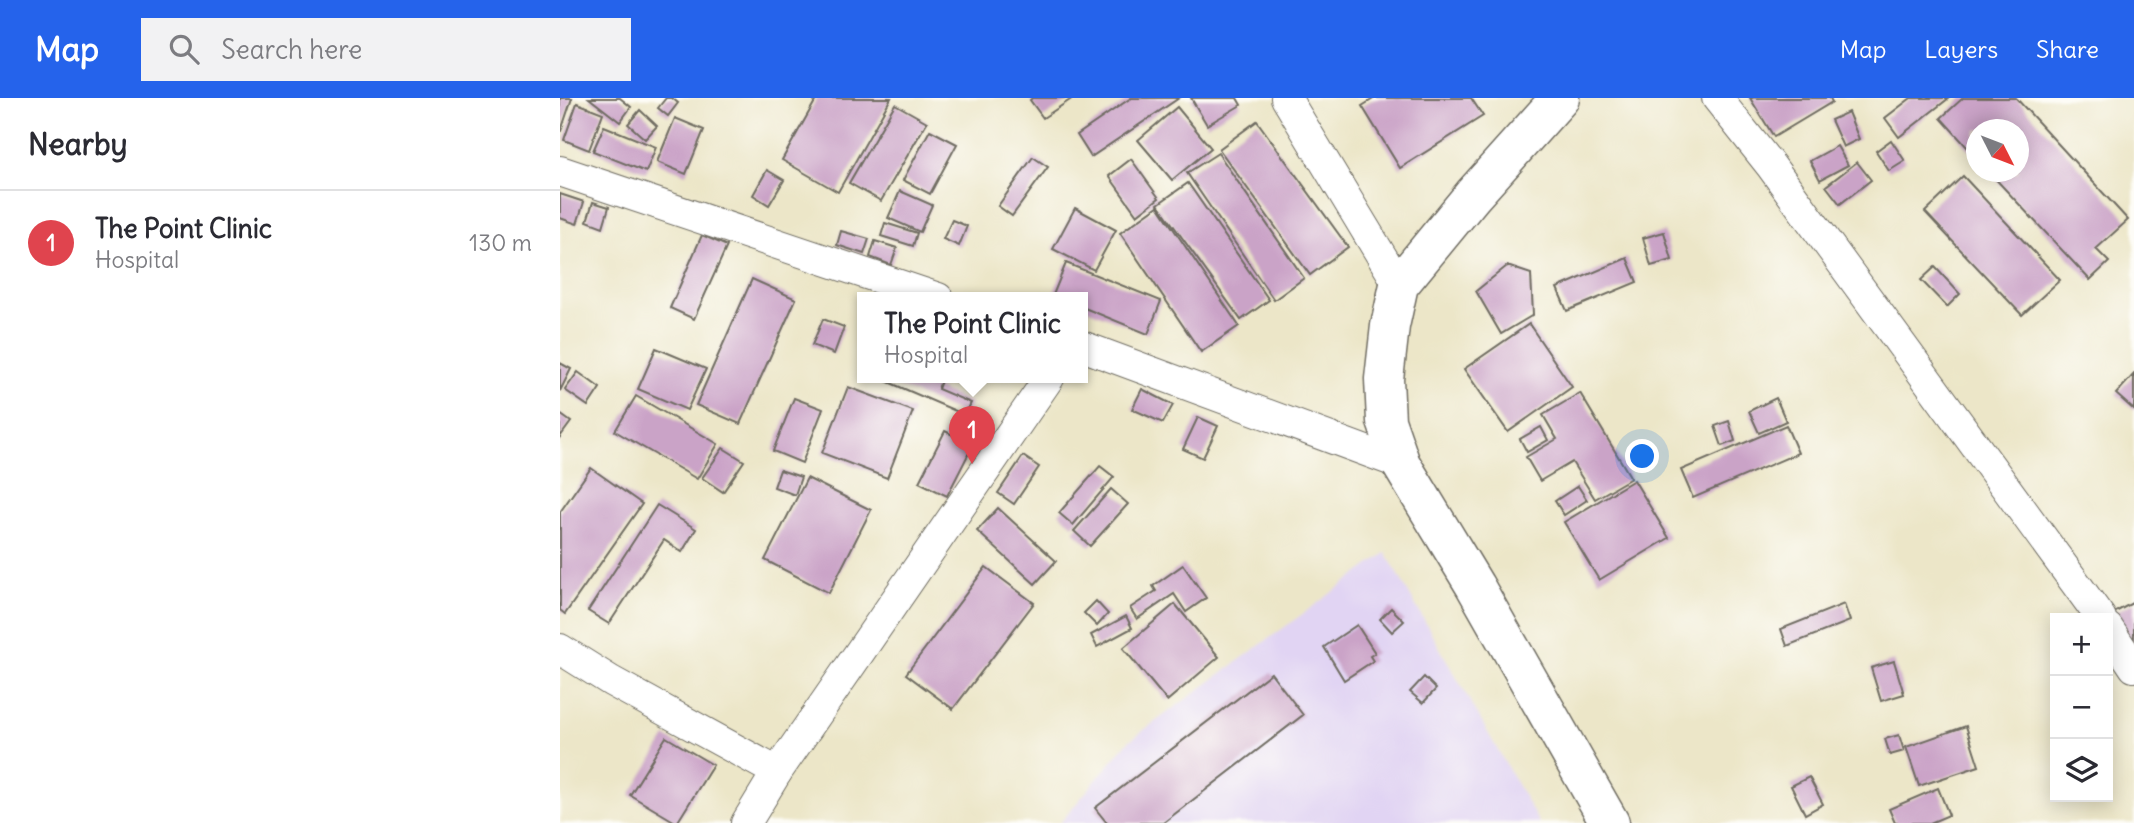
<!DOCTYPE html>
<meta charset="utf-8">
<style>
:root{--surface:#fff;--page:#f2f2f3;--text:#2b2b33;--muted:#7c7c81;--line:#e1e1e2;--accent:#2563eb}
body{margin:0;font-family:Delius,sans-serif;background:var(--page);color:var(--text)}
.controls{position:absolute;right:21px;bottom:21px;display:grid;overflow:hidden;border-radius:0px;box-shadow:0 4px 18px #0003}
.controls button{width:63px;height:63px;display:grid;place-items:center;padding:0;border:0;border-bottom:2px solid var(--line);background:var(--surface);color:var(--text);font:35px sans-serif}
.compass{position:absolute;left:1406px;top:21px;width:63px;height:63px;border-radius:50%;background:var(--surface);box-shadow:0 4px 18px #0003;rotate:132deg}
.you{position:absolute;left:1083px;top:359px;width:24px;height:24px;margin:-18px;border:5px solid #fff;border-radius:50%;background:#1a73e8;box-shadow:0 0 0 10px #1a73e833}
.badge{display:grid;place-items:center;width:46px;height:46px;border-radius:50%;background:var(--accent);color:#fff;font-size:23px;font-weight:700}
.pin{position:absolute;translate:-50% -58px;filter:drop-shadow(0 2px 4px #0008)}
.pin::after{content:'';position:absolute;top:37px;width:24px;height:21px;background:inherit;clip-path:polygon(0 0,100% 0,50% 100%)}
.popup{position:absolute;left:297px;top:194px;width:231px;height:91px;box-sizing:border-box;display:grid;place-content:center;border-radius:0px;background:var(--surface);filter:drop-shadow(0 2px 5px #0005);font-size:23px;white-space:nowrap;color:var(--muted)}
.popup b{font-size:26px;color:var(--text)}
.popup::after{content:'';position:absolute;left:50%;top:100%;margin-left:-14px;border:14px solid transparent;border-top-color:var(--surface)}
.list{margin:0;padding:0;list-style:none}
h2{display:flex;justify-content:space-between;align-items:center;height:91px;margin:0;padding:0 28px;font-size:30px}
h2 small{font-size:23px;font-weight:400;color:var(--muted)}
.list li{display:grid;grid-template-columns:46px 1fr auto;gap:21px;align-items:center;box-sizing:border-box;height:105px;padding:0 28px;border-top:2px solid var(--line)}
.list b{display:block;font-size:26px;white-space:nowrap}
.list p{margin:0;font-size:23px;white-space:nowrap;color:var(--muted)}
.list em{font-size:23px;font-style:normal;color:var(--muted)}
.icon{flex:none;width:38px;height:38px;fill:none;stroke:currentColor;stroke-width:2;stroke-linecap:round;stroke-linejoin:round}
.map{position:relative;flex:none;width:1574px;height:725px;overflow:hidden}
header{display:flex;align-items:center;gap:42px;box-sizing:border-box;height:98px;padding:0 35px;background:var(--accent);color:#fff}
header strong{font-size:33px}
nav{display:flex;gap:38px;margin-inline-start:auto;font-size:24px}
.search{width:490px;height:63px;background:var(--page);display:flex;align-items:center;gap:18px;box-sizing:border-box;padding:0 24px;border-radius:0px;color:var(--muted);font-size:26px}
main{display:flex}
aside{flex:1;background:var(--surface)}
.map>svg:first-child{display:block}
.built{fill:#e1d4f3}
.building{fill:#caa3c7}
.lines{fill:none;stroke-linecap:round;stroke-linejoin:round}
.minor-casing{stroke:#6f6c62;stroke-width:32}
.secondary-casing{stroke:#6f6c62;stroke-width:41}
.minor{stroke:#fff;stroke-width:30}
.secondary{stroke:#fff;stroke-width:38}
</style>
<header>
<strong>Map</strong>
<div class="search"><svg class="icon" aria-label="search" viewBox="0 0 24 24"><circle cx="10" cy="10" r="6"/><path d="M15 15l6 6"/></svg>Search here</div>
<nav><a>Map</a><a>Layers</a><a>Share</a></nav>
</header>
<main>
<aside>
<h2>Nearby<small></small></h2>
<ul class="list">
<li><span class="badge" style="background:#e0444e">1</span><div><b>The Point Clinic</b><p>Hospital</p></div><em>130 m</em></li>
</ul>
</aside>
<div class="map">
<svg width="1574" height="725" viewBox="0 0 1574 725">
<rect width="100%" height="100%" fill="#fdfcf7"/>
<filter id="ink" filterUnits="userSpaceOnUse"><feTurbulence type="fractalNoise" baseFrequency=".0143" numOctaves="2"/><feDisplacementMap in="SourceGraphic" scale="14" xChannelSelector="R" yChannelSelector="G"/><feConvolveMatrix kernelMatrix="1 2 1 2 8 2 1 2 1" color-interpolation-filters="sRGB"/></filter>
<filter id="wash" filterUnits="userSpaceOnUse"><feTurbulence type="fractalNoise" baseFrequency=".00686" numOctaves="4" result="noise"/><feDisplacementMap in="SourceGraphic" scale="28" xChannelSelector="R" yChannelSelector="G"/><feGaussianBlur stdDeviation="1.57" result="paint"/><feColorMatrix in="noise" values="0 0 0 0 0 0 0 0 0 0 0 0 0 0 0 0 0 1.4 0 .05"/><feComposite in="paint" operator="in"/></filter>
<g filter="url(#wash)">
<rect width="100%" height="100%" fill="#ece6c8"/>
<!-- built -->
<polygon class="built" points="826,455 979,725 500,725 569,643"/>
<g id="blocks">
<!-- building -->
<g class="building">
<polygon points="0,0 12,0 1,33 0,33"/>
<polygon points="29,0 60,0 71,9 60,24"/>
<polygon points="106,0 112,0 118,5 108,18 98,10"/>
<polygon points="257,0 331,0 278,94 222,62"/>
<polygon points="472,0 513,0 483,20 470,2"/>
<polygon points="571,0 619,0 531,59 517,37"/>
<polygon points="631,0 677,0 681,7 647,27"/>
<polygon points="815,0 911,0 923,18 840,70 802,8"/>
<polygon points="1190,0 1270,0 1272,4 1214,39"/>
<polygon points="1351,0 1389,0 1339,39 1325,20"/>
<polygon points="1403,0 1456,0 1568,122 1536,151 1549,164 1530,182 1429,74 1458,74 1458,32 1416,32 1416,59 1381,20"/>
<polygon points="17,5 43,15 29,52 4,42"/>
<polygon points="335,6 367,24 321,103 289,85"/>
<polygon points="617,9 651,50 612,82 578,42"/>
<polygon points="80,12 97,28 85,41 68,26"/>
<polygon points="1288,14 1299,41 1283,49 1271,22"/>
<polygon points="115,20 144,32 126,76 97,64"/>
<polygon points="697,23 788,149 750,177 659,51"/>
<polygon points="44,28 96,49 86,74 33,53"/>
<polygon points="370,32 397,46 370,96 343,82"/>
<polygon points="1331,42 1345,63 1329,73 1316,53"/>
<polygon points="1277,48 1288,67 1260,82 1250,63"/>
<polygon points="658,55 744,180 714,202 627,75"/>
<polygon points="473,59 488,69 452,118 438,108"/>
<polygon points="571,61 599,100 577,117 549,78"/>
<polygon points="1297,64 1311,82 1280,106 1266,88"/>
<polygon points="207,72 224,82 209,107 193,97"/>
<polygon points="1403,78 1500,182 1462,217 1365,114"/>
<polygon points="628,85 709,202 681,222 598,106"/>
<polygon points="340,93 372,107 360,134 328,120"/>
<polygon points="0,96 24,104 17,126 0,120"/>
<polygon points="33,104 49,109 43,129 27,123"/>
<polygon points="598,108 679,228 641,254 560,135"/>
<polygon points="515,110 556,132 534,172 493,151"/>
<polygon points="392,122 407,128 399,148 383,141"/>
<polygon points="325,125 357,135 353,148 321,138"/>
<polygon points="281,133 309,141 304,156 277,147"/>
<polygon points="1104,134 1112,162 1091,168 1083,140"/>
<polygon points="142,137 167,148 134,221 110,210"/>
<polygon points="315,143 337,150 331,167 310,159"/>
<polygon points="1067,160 1077,184 1007,213 997,190"/>
<polygon points="506,165 601,203 588,236 522,209 522,200 500,200 493,197"/>
<polygon points="947,168 971,176 973,217 941,236 916,193"/>
<polygon points="1375,169 1400,196 1387,209 1361,182"/>
<polygon points="192,181 236,201 180,326 136,307"/>
<polygon points="263,221 284,229 274,256 252,247"/>
<polygon points="969,226 1012,289 948,334 904,271"/>
<polygon points="96,250 146,271 127,312 78,291"/>
<polygon points="0,265 11,271 0,293"/>
<polygon points="18,274 40,290 28,308 5,292"/>
<polygon points="1574,276 1574,312 1556,296"/>
<polygon points="319,280 382,280 378,291 411,305 405,317"/>
<polygon points="288,289 353,313 327,380 262,355"/>
<polygon points="582,291 613,307 603,325 572,311"/>
<polygon points="1020,295 1071,380 1035,401 1012,364 980,383 966,359 997,341 983,317"/>
<polygon points="76,298 158,346 137,381 55,333"/>
<polygon points="234,300 263,311 242,365 213,353"/>
<polygon points="1216,300 1226,323 1199,335 1189,313"/>
<polygon points="0,316 11,324 0,339"/>
<polygon points="638,319 658,328 643,360 623,351"/>
<polygon points="1169,323 1175,343 1162,348 1155,328"/>
<polygon points="1226,327 1238,355 1133,400 1121,372"/>
<polygon points="981,329 988,342 967,354 960,341"/>
<polygon points="385,333 413,347 387,398 359,384"/>
<polygon points="163,350 184,363 163,394 142,380"/>
<polygon points="463,358 479,369 454,406 438,395"/>
<polygon points="540,368 554,379 513,427 499,415"/>
<polygon points="31,370 82,406 5,516 0,512 0,414"/>
<polygon points="220,372 241,379 235,397 214,389"/>
<polygon points="247,380 311,412 269,495 205,462"/>
<polygon points="1074,382 1109,440 1039,482 1004,424"/>
<polygon points="1018,388 1027,402 1004,417 995,403"/>
<polygon points="551,391 568,406 530,448 514,433"/>
<polygon points="97,407 136,431 122,454 104,442 49,526 28,513"/>
<polygon points="438,410 496,463 475,486 417,433"/>
<polygon points="623,467 646,500 626,514 614,496 577,521 570,510 596,493 593,488"/>
<polygon points="426,469 474,505 393,611 346,576"/>
<polygon points="536,503 548,516 537,528 524,515"/>
<polygon points="1574,504 1574,546 1548,518"/>
<polygon points="615,506 659,559 607,603 563,550"/>
<polygon points="1284,506 1290,523 1227,548 1221,531"/>
<polygon points="831,510 844,523 832,534 820,521"/>
<polygon points="566,518 572,530 537,549 531,537"/>
<polygon points="797,527 815,555 810,558 813,563 784,582 764,549"/>
<polygon points="1334,563 1344,596 1321,603 1311,570"/>
<polygon points="711,575 743,617 603,725 547,725 535,710"/>
<polygon points="864,579 876,591 863,605 850,594"/>
<polygon points="1406,628 1419,668 1359,688 1346,649"/>
<polygon points="1339,637 1344,653 1330,657 1325,641"/>
<polygon points="106,639 153,667 117,725 70,697"/>
<polygon points="1249,679 1263,706 1245,716 1231,688"/>
<polygon points="1378,690 1389,717 1370,725 1335,725 1329,711"/>
</g>
</g>
</g>
<g filter="url(#ink)">
<use href="#blocks" fill-opacity="0" stroke="#6f6c62" stroke-width="2"/>
<g class="lines">
<defs>
<g id="minor">
<polyline points="726,0 839,187"/>
<polyline points="1157,0 1211,68 1541,520"/>
<polyline points="0,73 378,200"/>
<polyline points="522,248 841,366"/>
<polyline points="1548,530 1574,569"/>
<polyline points="0,551 51,583 217,674"/>
<polyline points="186,725 217,674 489,280"/>
</g>
<polyline id="secondary" points="1000,0 913,97 839,187 830,228 824,281 826,323 841,366 915,488 1050,725"/>
</defs>
<!-- minor casing -->
<use href="#minor" class="minor-casing"/>
<!-- secondary casing -->
<use href="#secondary" class="secondary-casing"/>
<!-- minor -->
<use href="#minor" class="minor"/>
<!-- secondary -->
<use href="#secondary" class="secondary"/>
</g>
</g>
</svg>
<div class="controls">
<button>+</button>
<button>−</button>
<button><svg class="icon" aria-label="layers" viewBox="0 0 24 24"><path d="M12 4l9 5-9 5-9-5zM3 14l9 5 9-5"/></svg></button>
</div>
<svg class="compass" viewBox="-18 -18 36 36"><path d="M0-13l5 13h-10z" fill="#e53935"/><path d="M0 13l5-13h-10z" fill="#7c7c81"/></svg>
<div class="you"></div>
<div class="pin badge" style="left:412px;top:366px;background:#e0444e">1</div>
<div class="popup"><b>The Point Clinic</b>Hospital</div>
</div>
</main>
